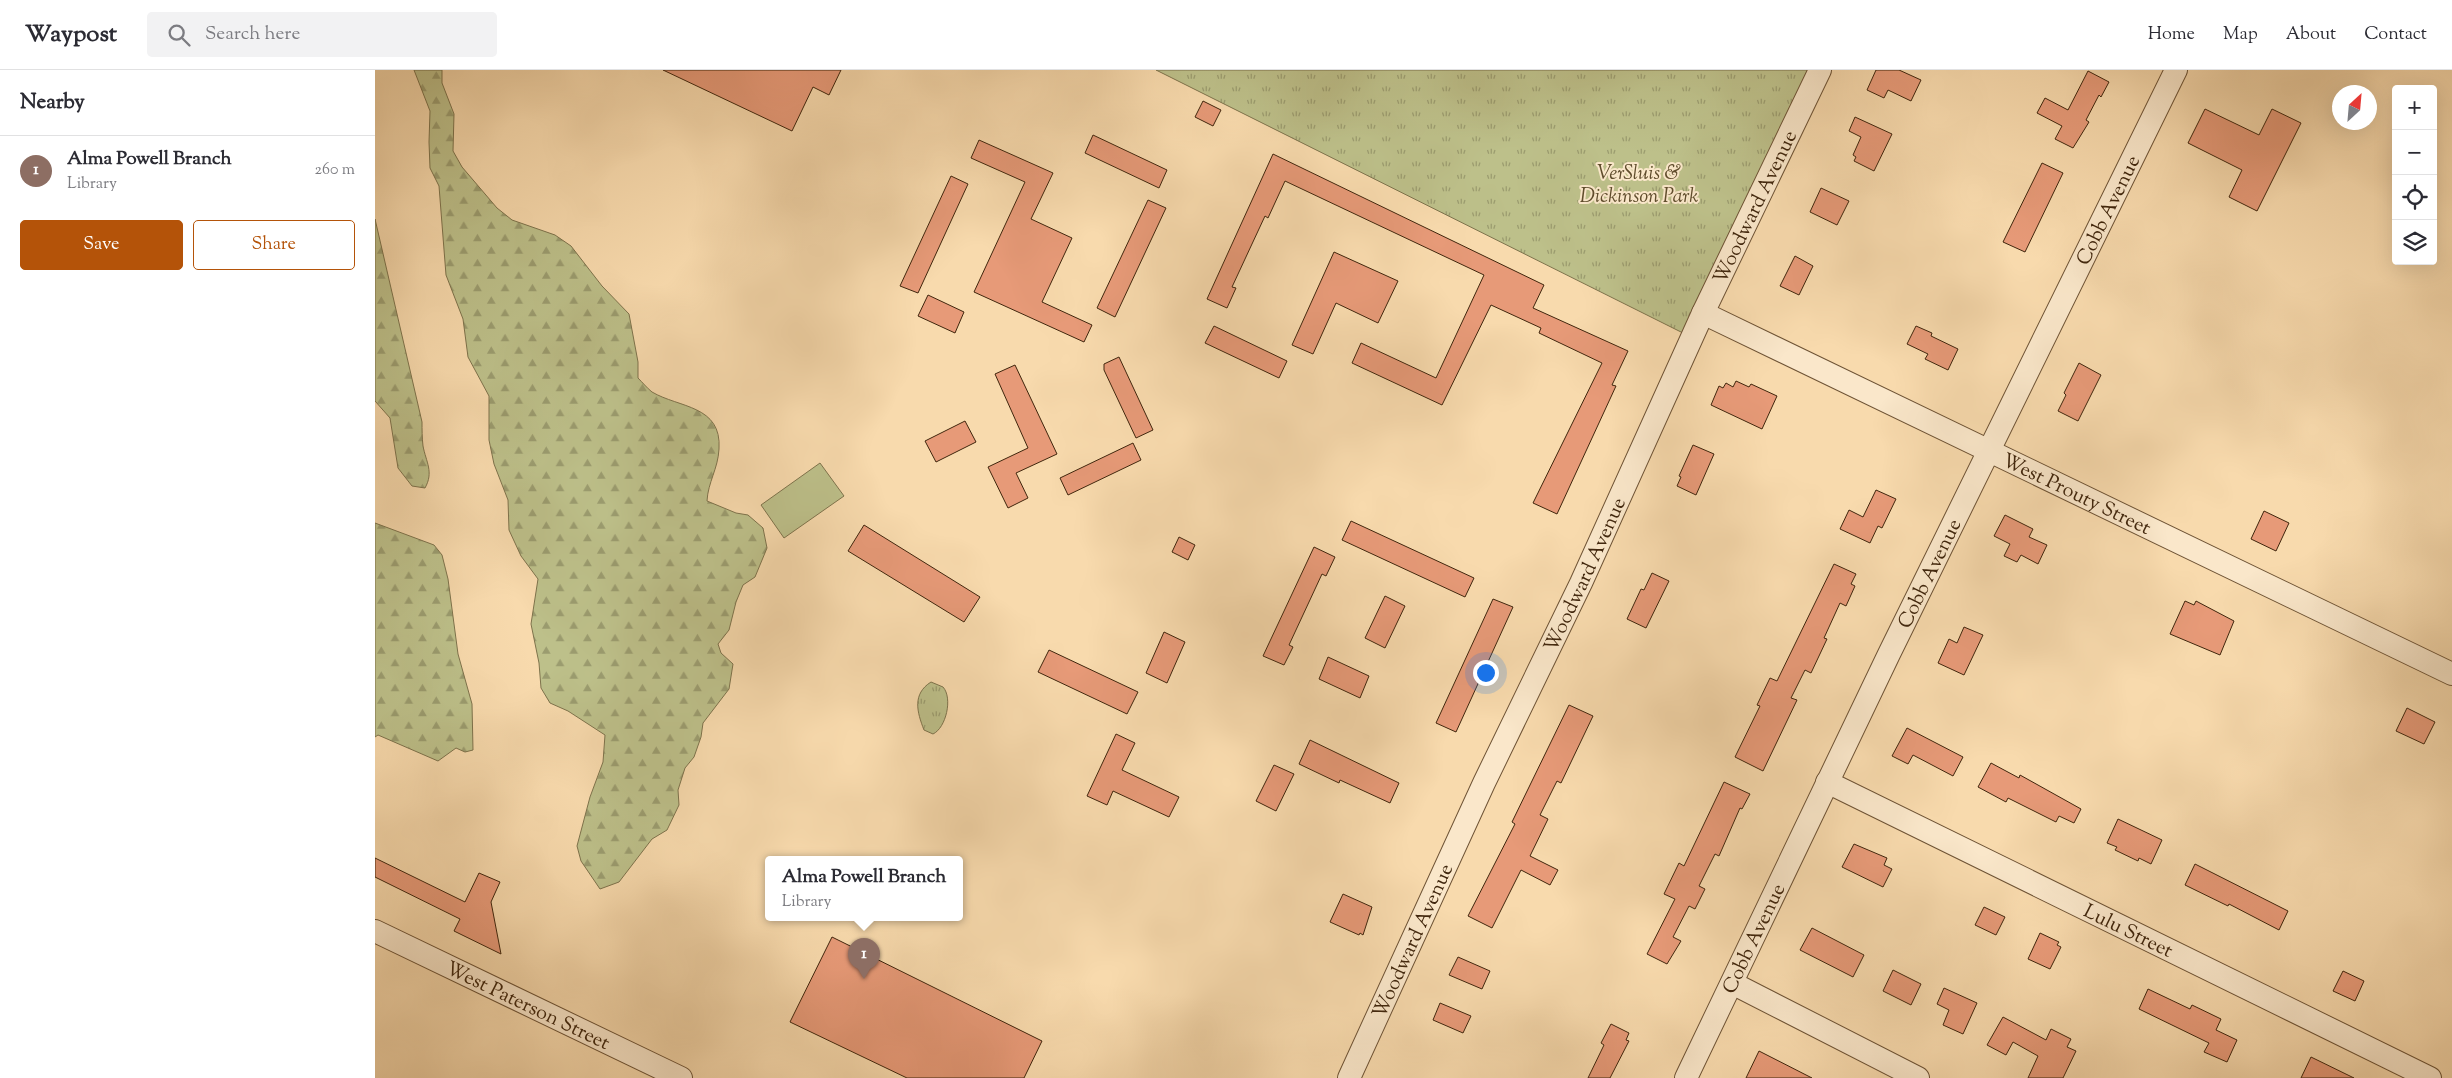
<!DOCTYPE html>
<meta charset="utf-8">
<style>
:root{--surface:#fff;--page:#f2f2f3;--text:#2b2b33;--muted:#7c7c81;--line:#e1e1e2;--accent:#b45309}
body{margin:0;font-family:"Sorts Mill Goudy",serif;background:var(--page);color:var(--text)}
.controls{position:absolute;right:15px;top:15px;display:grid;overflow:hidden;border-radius:5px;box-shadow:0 5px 20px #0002}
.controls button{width:45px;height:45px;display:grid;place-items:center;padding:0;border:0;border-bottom:1px solid var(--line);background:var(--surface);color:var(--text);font:25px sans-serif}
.compass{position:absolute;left:1957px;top:15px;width:45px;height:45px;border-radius:50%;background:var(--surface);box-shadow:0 5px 20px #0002;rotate:26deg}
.you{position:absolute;left:1110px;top:602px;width:18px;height:18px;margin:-12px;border:4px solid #fff;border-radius:50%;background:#1a73e8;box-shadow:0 0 0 8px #1a73e833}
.badge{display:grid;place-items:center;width:32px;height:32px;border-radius:50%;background:var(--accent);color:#fff;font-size:16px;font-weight:700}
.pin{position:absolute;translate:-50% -41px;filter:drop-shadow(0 1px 2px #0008)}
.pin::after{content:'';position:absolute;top:26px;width:18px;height:15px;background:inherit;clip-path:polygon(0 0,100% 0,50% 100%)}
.popup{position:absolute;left:390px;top:786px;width:198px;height:65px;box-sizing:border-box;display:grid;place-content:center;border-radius:5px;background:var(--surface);filter:drop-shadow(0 1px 4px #0005);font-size:16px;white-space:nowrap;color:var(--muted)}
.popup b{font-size:19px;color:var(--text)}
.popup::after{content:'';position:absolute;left:50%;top:100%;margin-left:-10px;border:10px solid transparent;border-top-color:var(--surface)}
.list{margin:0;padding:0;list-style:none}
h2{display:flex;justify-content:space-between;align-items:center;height:65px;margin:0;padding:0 20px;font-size:21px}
h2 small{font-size:16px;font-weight:400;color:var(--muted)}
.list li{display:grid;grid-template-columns:32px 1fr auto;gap:15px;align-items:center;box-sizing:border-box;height:70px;padding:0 20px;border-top:1px solid var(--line)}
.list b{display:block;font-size:19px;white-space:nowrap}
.list p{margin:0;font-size:16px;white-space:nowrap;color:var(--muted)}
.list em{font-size:16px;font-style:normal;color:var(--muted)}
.actions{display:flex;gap:10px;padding:15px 20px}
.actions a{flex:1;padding:11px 0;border:1px solid var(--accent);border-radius:5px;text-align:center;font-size:18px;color:var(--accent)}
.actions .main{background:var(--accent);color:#fff}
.icon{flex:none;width:28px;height:28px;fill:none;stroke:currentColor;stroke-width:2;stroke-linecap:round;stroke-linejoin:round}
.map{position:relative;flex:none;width:2077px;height:1008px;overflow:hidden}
header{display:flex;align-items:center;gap:30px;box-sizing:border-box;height:70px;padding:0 25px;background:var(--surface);border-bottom:1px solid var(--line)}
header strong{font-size:24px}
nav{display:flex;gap:28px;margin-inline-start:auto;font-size:18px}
.search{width:350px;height:45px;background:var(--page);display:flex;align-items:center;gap:12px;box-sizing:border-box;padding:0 18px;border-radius:5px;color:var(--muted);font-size:19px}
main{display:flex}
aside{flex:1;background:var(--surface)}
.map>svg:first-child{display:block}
.grass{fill:#bdc08a;stroke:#7e734c}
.forest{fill:url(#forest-firs);stroke:#7e734c}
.park{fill:url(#park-tufts);stroke:#7e734c}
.building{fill:#e79a78;stroke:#40260d}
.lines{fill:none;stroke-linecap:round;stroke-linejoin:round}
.minor-casing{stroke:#6e5335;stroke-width:24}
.minor{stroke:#fae7ca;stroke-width:22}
.labels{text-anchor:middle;stroke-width:4;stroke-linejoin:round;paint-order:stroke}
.park-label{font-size:20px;font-style:italic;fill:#5f4c2c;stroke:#fae7ca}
.street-label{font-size:20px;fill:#40260d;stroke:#fae7ca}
</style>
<header>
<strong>Waypost</strong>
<div class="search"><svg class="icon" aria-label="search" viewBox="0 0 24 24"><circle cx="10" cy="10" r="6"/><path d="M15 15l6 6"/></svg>Search here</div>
<nav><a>Home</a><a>Map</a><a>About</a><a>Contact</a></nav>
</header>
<main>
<aside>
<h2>Nearby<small></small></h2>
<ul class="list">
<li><span class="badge" style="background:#8d6e63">1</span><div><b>Alma Powell Branch</b><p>Library</p></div><em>260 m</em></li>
</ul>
<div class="actions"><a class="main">Save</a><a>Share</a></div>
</aside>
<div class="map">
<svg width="2077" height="1008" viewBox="0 0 2077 1008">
<defs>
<pattern id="forest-firs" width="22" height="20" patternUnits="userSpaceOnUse" patternTransform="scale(1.25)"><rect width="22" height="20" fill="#bdc08a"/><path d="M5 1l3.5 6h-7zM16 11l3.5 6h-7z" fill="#9b9c6f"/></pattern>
<pattern id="park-tufts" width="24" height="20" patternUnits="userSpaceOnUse" patternTransform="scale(1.25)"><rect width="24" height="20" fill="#bdc08a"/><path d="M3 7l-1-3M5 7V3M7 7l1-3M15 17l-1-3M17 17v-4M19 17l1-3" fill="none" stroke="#9b9c6f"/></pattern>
</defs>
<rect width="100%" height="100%" fill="#f8daad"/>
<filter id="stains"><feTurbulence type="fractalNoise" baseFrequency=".004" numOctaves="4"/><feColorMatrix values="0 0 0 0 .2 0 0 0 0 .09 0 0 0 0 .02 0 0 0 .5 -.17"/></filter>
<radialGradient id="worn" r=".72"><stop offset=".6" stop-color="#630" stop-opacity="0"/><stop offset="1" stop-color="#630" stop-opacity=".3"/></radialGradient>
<!-- grass -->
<polygon class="grass" points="445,393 469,426 409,468 386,435"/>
<!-- forest -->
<g class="forest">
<path d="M 39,0 L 67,0 L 67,13 L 79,44 L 78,81 L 87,97 L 122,138 L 137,150 L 180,165 L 196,176 L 227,216 L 254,244 L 263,292 L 263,308 C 267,312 272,318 277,322 C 304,338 347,335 344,379 C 343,399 333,412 332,431 L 361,443 L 373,445 L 388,458 L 392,478 L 380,507 L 368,515 L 361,532 L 354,560 L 343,574 L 346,583 L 358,594 L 354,619 L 328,653 L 326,667 L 319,687 L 310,698 L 303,720 L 304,735 L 292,760 L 277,769 L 244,812 L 225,819 L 206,791 L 202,776 L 215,727 L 228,692 L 230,665 L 193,641 L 175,633 L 166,618 L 164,593 L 156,554 L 163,509 L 146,486 L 134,460 L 133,430 L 119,394 L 114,370 L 114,326 L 93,287 L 88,249 L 71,205 L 64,116 L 55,98 L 54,72 L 55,41 Z"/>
<path d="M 0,149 L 47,352 C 47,359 47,368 48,376 C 51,392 59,402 50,418 L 37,416 L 23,398 L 15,348 L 0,331 Z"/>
<polygon points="0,453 59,475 67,485 73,509 83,584 97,634 98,680 90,682 81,678 63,691 3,665 0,667"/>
</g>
<!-- park -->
<g class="park">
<polygon points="781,0 1444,0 1316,267"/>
<path d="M 556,612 L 568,617 C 578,628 571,658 558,664 L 549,660 C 542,642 537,624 556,612 Z"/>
</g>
<!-- building -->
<g class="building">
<polygon points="288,0 466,0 454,25 438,17 417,61"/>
<polygon points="1501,0 1524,0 1546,10 1536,31 1513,20 1509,28 1492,20"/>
<polygon points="1713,1 1734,12 1726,27 1724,25 1711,50 1714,52 1698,78 1680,69 1687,56 1662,43 1670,28 1693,40"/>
<polygon points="828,31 846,40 838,56 820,47"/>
<polygon points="1830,39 1884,65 1897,39 1926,53 1882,141 1854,127 1867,100 1813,73"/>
<polygon points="1480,47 1517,64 1499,101 1479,91 1481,87 1478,85 1486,67 1474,61"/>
<polygon points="718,65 792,100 784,118 710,83"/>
<polygon points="604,70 678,103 656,149 697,168 667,232 717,255 709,272 599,222 650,112 596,88"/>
<polygon points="898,84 1169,215 1158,238 1253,281 1237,315 1241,316 1182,444 1158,433 1227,293 1164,263 1166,258 1116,235 1067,335 977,293 986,273 1061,308 1109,205 910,111 893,148 890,146 857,217 861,218 852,238 832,229"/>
<polygon points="1667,93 1688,103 1650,182 1628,172"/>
<polygon points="576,106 593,114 543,223 525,216"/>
<polygon points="1446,118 1474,131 1462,155 1435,142"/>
<polygon points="773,130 791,138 740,247 722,238"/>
<polygon points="959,182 1023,211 1003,253 961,233 938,284 917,275"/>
<polygon points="1420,186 1438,196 1424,225 1405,216"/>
<polygon points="553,225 589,242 580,263 543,246"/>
<polygon points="839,256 912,291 904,308 830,273"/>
<polygon points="1541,256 1557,263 1556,266 1583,279 1573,300 1550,289 1553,284 1532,274"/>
<polygon points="744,287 778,360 761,368 729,300 729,294"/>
<polygon points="1704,293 1726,305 1703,351 1683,341 1691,325 1689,323"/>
<polygon points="640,295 682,384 641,403 653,428 633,438 613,397 653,378 620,304"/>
<polygon points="1361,311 1374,317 1376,314 1402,326 1387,359 1336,335 1344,316 1348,318 1351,313 1358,317"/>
<polygon points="590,351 601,372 561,392 550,371"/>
<polygon points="758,373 766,390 693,425 685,408"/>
<polygon points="1318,375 1339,384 1321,425 1302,416 1306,407 1304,406"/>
<polygon points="1501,420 1521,429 1507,458 1503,456 1495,473 1465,459 1474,440 1488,447"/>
<polygon points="1889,441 1914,453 1901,481 1876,469"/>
<polygon points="1630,445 1658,459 1654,467 1672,475 1663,494 1646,485 1642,492 1629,486 1635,474 1619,466"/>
<polygon points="976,451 1099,508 1090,527 967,470"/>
<polygon points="489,455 605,527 589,552 473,481"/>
<polygon points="804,467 820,475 813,490 797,482"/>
<polygon points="939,477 960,487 951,506 947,504 914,575 918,577 909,595 888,586"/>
<polygon points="1459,494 1481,504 1476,514 1480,516 1471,536 1465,533 1449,568 1452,569 1436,603 1430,600 1416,628 1422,630 1388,701 1360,687 1385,636 1382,635 1395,608 1402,611"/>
<polygon points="1277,503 1294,511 1271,558 1252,549 1266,519 1269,520"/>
<polygon points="1010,526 1030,536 1010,578 990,568"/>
<polygon points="1118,529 1138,537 1081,662 1061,653"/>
<polygon points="1810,531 1819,535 1821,531 1859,551 1845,585 1795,564"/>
<polygon points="1589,557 1608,565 1589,605 1563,593 1574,569 1582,573"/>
<polygon points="789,562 810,572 792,613 771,603"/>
<polygon points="674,580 763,622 752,644 663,602"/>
<polygon points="953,587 994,606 985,628 944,609"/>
<polygon points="1194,635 1218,646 1186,713 1182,711 1165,745 1173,749 1155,786 1183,800 1175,815 1146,800 1117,858 1093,846 1140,754 1137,752"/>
<polygon points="2032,638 2060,652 2049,674 2021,661"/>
<polygon points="1532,658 1588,687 1578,706 1538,685 1533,694 1517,686"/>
<polygon points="741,664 760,673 747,700 804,727 794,747 738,721 732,735 712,726"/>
<polygon points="935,670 1024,713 1015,733 965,710 964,713 924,694"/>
<polygon points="1616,693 1644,708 1645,705 1706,739 1699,753 1684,746 1681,752 1633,728 1631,732 1603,717"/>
<polygon points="899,695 919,704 901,741 881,731"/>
<polygon points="1349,712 1375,724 1367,739 1365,738 1344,786 1340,784 1324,816 1330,819 1320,839 1314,836 1298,867 1306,871 1292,894 1272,884 1300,829 1289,824 1304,793 1309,796"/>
<polygon points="1743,749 1787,770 1776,794 1764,788 1763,791 1740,780 1742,777 1732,773"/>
<polygon points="1479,774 1512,788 1509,795 1517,799 1508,817 1467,797"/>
<polygon points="0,788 90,832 104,803 125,812 116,832 126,884 79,861 85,849 0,807"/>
<polygon points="1820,794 1913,841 1904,860 1854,834 1853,836 1810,815"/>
<polygon points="968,824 997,837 988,865 985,863 984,865 955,852"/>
<polygon points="1609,837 1630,847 1621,865 1600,855"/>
<polygon points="1437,858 1489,885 1478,907 1425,880"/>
<polygon points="1665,863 1684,872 1682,875 1686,877 1675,899 1653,889"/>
<polygon points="457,867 667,971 649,1008 532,1008 415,952"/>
<polygon points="1083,887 1115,901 1107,919 1074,905"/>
<polygon points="1518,900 1546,914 1536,935 1508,921"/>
<polygon points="1968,901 1989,911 1980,931 1958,921"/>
<polygon points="1569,918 1602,933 1588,964 1568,955 1574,940 1562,934"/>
<polygon points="1773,919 1815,939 1817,935 1846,949 1841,960 1862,970 1852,992 1829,982 1834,973 1764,939"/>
<polygon points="1065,933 1096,946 1088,963 1058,950"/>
<polygon points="1628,947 1671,970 1676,959 1696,969 1692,977 1701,981 1688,1008 1653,1008 1663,986 1638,972 1631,985 1612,975"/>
<polygon points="1236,954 1254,963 1251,970 1254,971 1235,1008 1213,1008 1229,975 1226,973"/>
<polygon points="1384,981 1437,1008 1371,1008"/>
<polygon points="1936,987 1979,1008 1926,1008"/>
</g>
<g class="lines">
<defs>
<g id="minor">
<path id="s1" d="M 1328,243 L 2077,604"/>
<path id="s2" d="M 1452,712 L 2055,1008"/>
<path id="s3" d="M 0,861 L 306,1008"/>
<polyline points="1357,913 1543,1008"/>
<path id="s4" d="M 974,1008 L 1109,713 L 1206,513 L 1328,243 L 1445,0"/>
<path id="s5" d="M 1311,1008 L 1514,584 L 1801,0"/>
</g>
</defs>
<!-- minor casing -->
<use href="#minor" class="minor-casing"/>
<!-- minor -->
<use href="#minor" class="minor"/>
</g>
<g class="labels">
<!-- park labels -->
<g class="park-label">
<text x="1264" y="109">VerSluis &amp;<tspan x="1264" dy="23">Dickinson Park</tspan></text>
</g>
<!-- street labels -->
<g class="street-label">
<text dy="7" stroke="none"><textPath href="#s4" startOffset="961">Woodward Avenue</textPath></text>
<text dy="7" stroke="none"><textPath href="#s5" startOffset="965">Cobb Avenue</textPath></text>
<text dy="7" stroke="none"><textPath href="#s1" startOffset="415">West Prouty Street</textPath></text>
<text dy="7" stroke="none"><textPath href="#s5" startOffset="560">Cobb Avenue</textPath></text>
<text dy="7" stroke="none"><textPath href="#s4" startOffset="556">Woodward Avenue</textPath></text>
<text dy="7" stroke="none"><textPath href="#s2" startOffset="336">Lulu Street</textPath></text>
<text dy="7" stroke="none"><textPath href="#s5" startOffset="155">Cobb Avenue</textPath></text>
<text dy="7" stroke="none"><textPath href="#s4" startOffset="151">Woodward Avenue</textPath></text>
<text dy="7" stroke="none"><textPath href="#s3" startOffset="170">West Paterson Street</textPath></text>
</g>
</g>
<rect width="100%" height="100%" filter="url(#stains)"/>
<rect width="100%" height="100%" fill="url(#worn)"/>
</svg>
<div class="controls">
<button>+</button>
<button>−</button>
<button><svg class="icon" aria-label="locate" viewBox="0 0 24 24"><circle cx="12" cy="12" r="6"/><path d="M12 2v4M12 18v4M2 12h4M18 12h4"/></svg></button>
<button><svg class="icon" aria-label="layers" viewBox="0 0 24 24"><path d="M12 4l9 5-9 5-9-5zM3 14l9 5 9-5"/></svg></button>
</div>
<svg class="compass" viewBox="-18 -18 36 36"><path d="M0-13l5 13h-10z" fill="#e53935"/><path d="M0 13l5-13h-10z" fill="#7c7c81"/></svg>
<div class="you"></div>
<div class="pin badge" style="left:489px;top:909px;background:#8d6e63">1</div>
<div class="popup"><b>Alma Powell Branch</b>Library</div>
</div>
</main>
